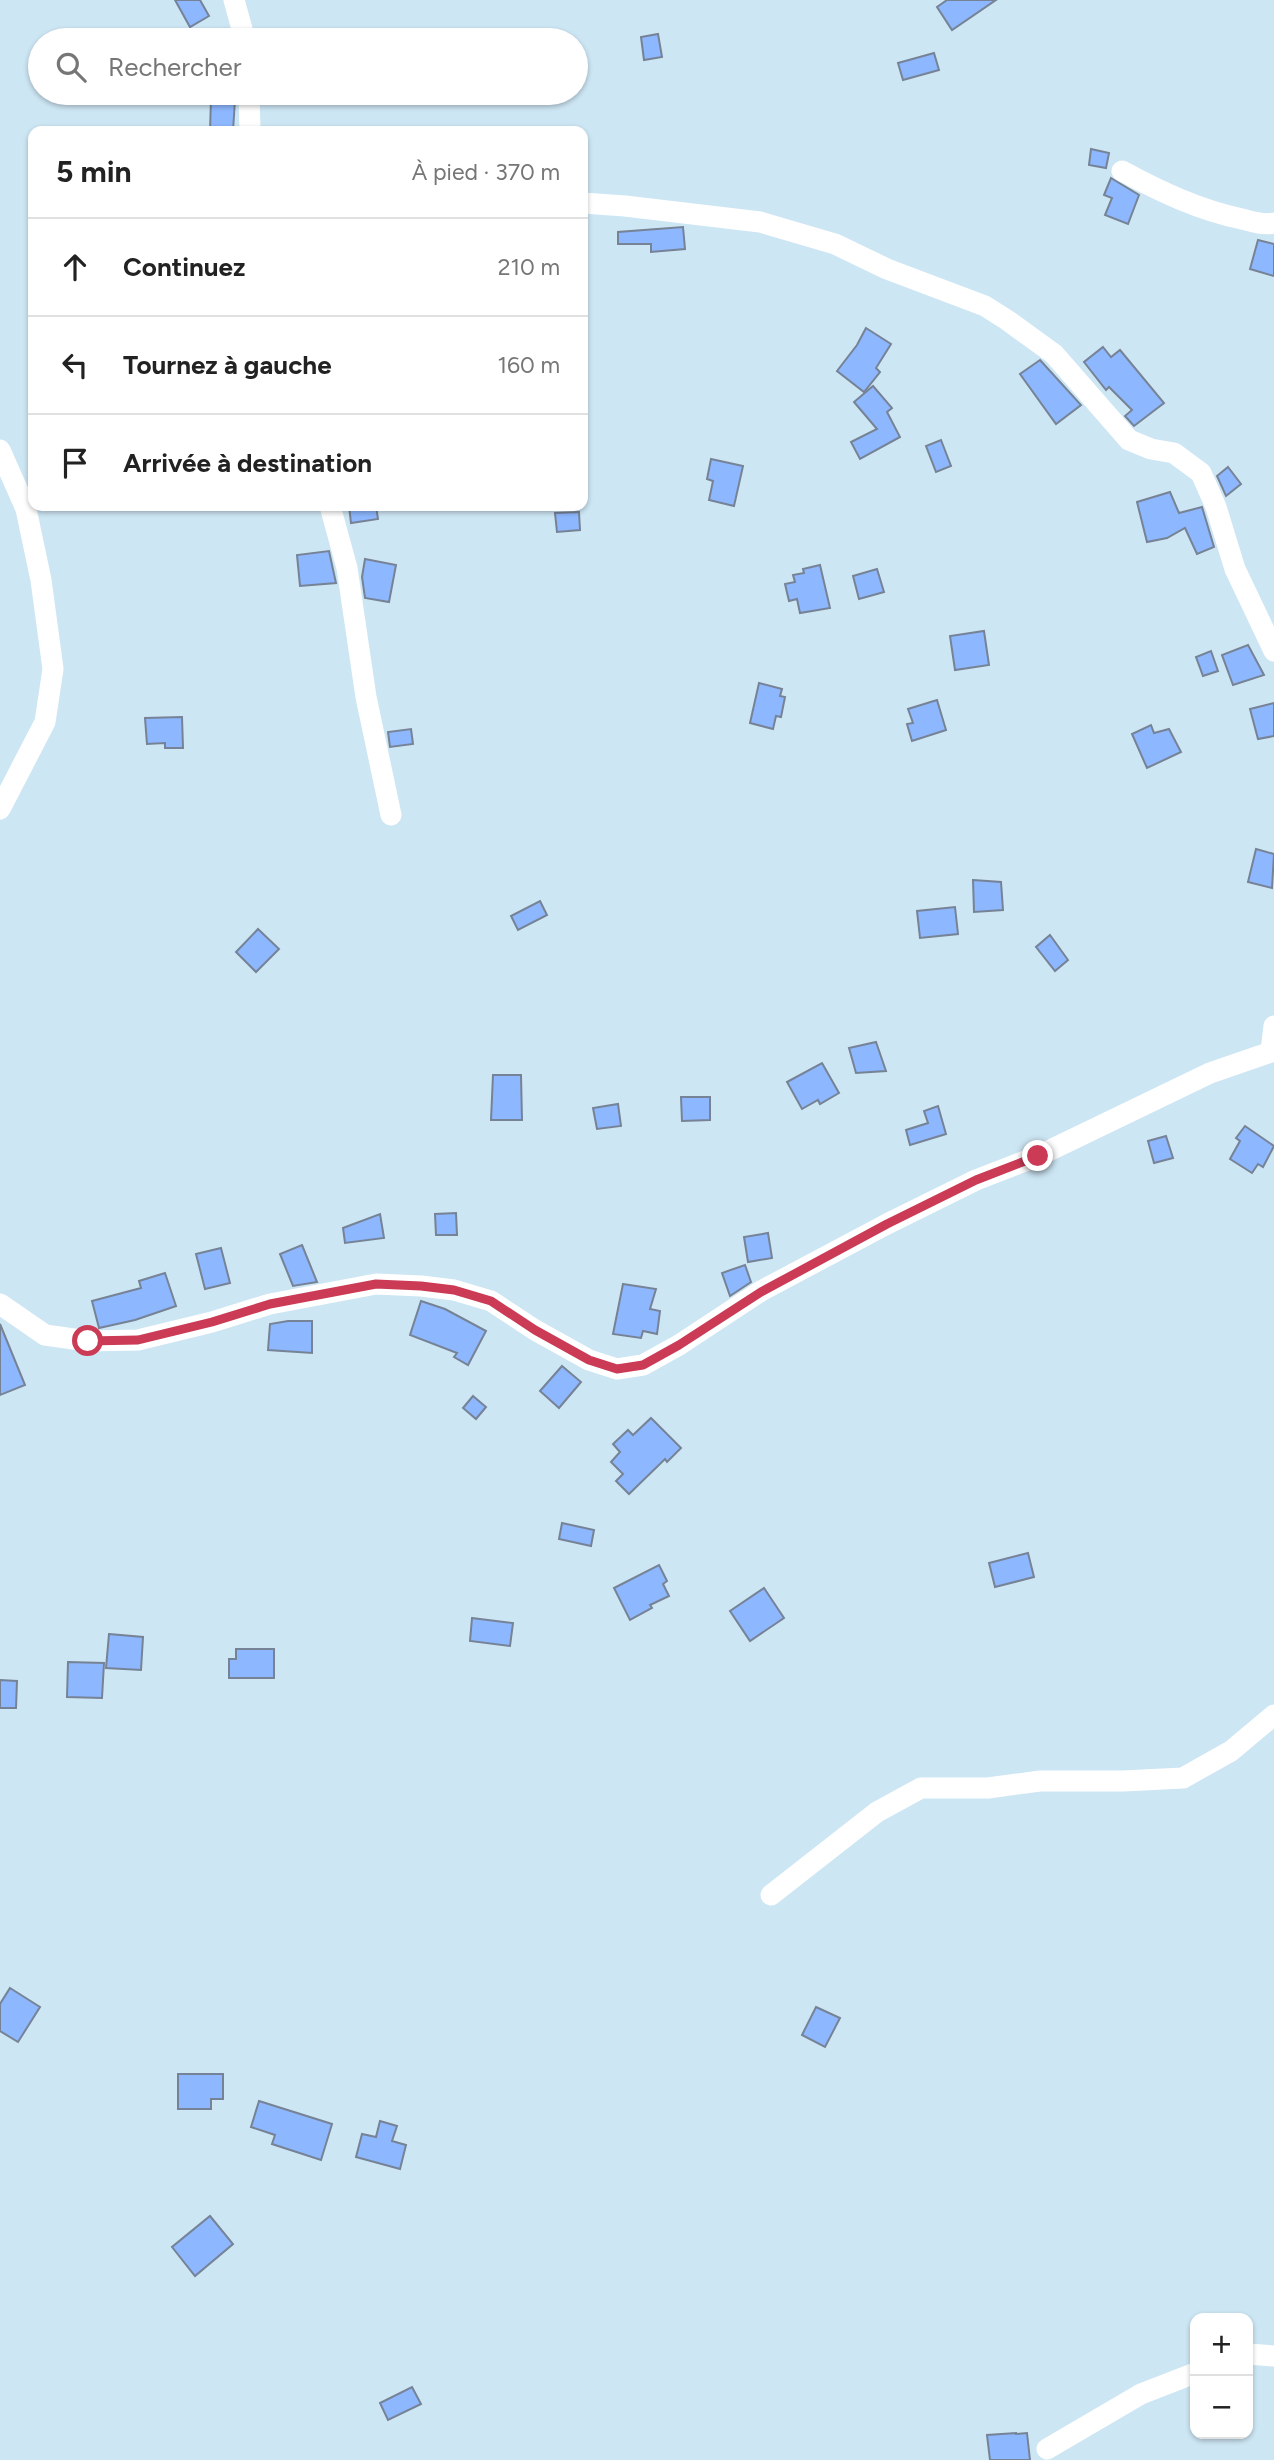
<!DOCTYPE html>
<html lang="fr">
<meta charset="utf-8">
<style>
:root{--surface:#fff;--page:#f2f2f2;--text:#222;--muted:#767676;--line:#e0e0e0}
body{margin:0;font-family:Figtree,sans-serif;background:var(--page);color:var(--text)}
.controls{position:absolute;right:21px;bottom:21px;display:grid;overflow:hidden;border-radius:14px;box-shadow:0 2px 5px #0004}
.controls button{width:63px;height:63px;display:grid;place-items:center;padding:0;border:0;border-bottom:2px solid var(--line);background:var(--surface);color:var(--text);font:35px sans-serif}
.stop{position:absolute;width:21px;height:21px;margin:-16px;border:5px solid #cb3b56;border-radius:50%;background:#fff}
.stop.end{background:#cb3b56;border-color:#fff;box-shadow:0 2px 7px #0008}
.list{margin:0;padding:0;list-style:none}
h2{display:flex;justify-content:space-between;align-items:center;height:91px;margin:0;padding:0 28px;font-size:30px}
h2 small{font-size:23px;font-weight:400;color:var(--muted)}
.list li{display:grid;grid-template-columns:46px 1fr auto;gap:21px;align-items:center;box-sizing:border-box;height:98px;padding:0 28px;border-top:2px solid var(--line)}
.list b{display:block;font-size:26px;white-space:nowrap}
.list em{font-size:23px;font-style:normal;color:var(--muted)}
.icon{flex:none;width:38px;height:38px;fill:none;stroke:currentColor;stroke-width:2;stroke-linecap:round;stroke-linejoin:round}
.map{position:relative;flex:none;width:1274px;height:2460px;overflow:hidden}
.search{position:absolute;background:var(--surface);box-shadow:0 2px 5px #0004;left:28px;top:28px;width:560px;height:77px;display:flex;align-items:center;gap:18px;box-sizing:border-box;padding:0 24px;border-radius:38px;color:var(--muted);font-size:26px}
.panel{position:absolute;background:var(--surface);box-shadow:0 2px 5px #0004;left:28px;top:126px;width:560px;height:385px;border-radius:14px}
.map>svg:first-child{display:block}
.building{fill:#8db7fe;stroke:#768396;stroke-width:2}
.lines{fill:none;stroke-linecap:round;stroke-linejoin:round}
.street{stroke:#fff;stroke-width:21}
.route{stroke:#cb3b56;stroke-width:9}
</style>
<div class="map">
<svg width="1274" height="2460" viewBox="0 0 1274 2460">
<rect width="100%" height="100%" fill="#cde6f4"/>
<!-- building -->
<g class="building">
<polygon points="175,0 200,0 209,16 190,27"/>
<polygon points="947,0 996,0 952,30 937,7"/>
<polygon points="658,34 662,57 644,60 641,37"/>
<polygon points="934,53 939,70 903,80 898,63"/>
<polygon points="211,98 235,100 233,131 210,131"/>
<polygon points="1091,149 1109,153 1106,168 1089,165"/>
<polygon points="1111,178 1139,195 1128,224 1105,215 1112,198 1104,195"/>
<polygon points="683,227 685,249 651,252 651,244 618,244 618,232"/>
<polygon points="1258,240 1274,244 1274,276 1250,269"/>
<polygon points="866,328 891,344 876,368 880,372 864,392 837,371 857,345"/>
<polygon points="1103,347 1111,357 1120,350 1164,403 1134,426 1125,416 1132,410 1109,387 1106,390 1084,362"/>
<polygon points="1040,360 1081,405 1056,424 1020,374"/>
<polygon points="873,386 892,408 887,412 900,437 860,459 851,442 877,429 854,402"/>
<polygon points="941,440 951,466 936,472 926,446"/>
<polygon points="711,459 743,466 734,506 709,500 713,481 707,479"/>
<polygon points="1228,467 1241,484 1226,496 1217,476"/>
<polygon points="1170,492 1179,513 1202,507 1214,547 1197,554 1185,528 1167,538 1147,542 1137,502"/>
<polygon points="349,506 376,506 378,519 351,523"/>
<polygon points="579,512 580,530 557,532 555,513"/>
<polygon points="329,551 336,583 300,586 297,555"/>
<polygon points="365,559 396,565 389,602 365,598 362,577"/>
<polygon points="820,565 830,608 800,613 797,599 789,601 785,584 795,582 793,575 804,573 803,569"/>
<polygon points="877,569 884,592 859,599 853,576"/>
<polygon points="984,631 989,665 955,670 950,636"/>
<polygon points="1248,645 1264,675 1233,685 1222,655"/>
<polygon points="1211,651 1218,671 1203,676 1196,657"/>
<polygon points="759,683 782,689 780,696 785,697 781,717 776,716 773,729 750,723"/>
<polygon points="937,700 946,730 912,741 907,724 913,723 908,709"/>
<polygon points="1274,703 1274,736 1258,739 1250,709"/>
<polygon points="182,717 183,748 165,748 165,743 147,744 145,718"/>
<polygon points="1151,725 1154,733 1169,729 1181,752 1147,768 1132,734"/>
<polygon points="411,729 413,744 390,747 388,732"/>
<polygon points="1256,849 1274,854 1272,888 1248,882"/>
<polygon points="973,880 1001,882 1003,910 974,912"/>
<polygon points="540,901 547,915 518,930 511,916"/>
<polygon points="955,907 958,934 920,938 917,911"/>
<polygon points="258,929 279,949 256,972 236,952"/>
<polygon points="1050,935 1068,960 1055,971 1036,947"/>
<polygon points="876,1042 886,1071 856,1073 849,1048"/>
<polygon points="822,1063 839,1093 820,1104 818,1100 802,1109 787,1082"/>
<polygon points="493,1075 521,1075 522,1120 491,1120"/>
<polygon points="681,1097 710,1097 710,1120 682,1121"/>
<polygon points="618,1104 621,1126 597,1129 593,1108"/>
<polygon points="938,1106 946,1134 910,1145 906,1130 928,1123 924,1111"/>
<polygon points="1245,1126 1274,1146 1263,1167 1258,1164 1252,1173 1230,1159 1240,1141 1236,1138"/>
<polygon points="1166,1136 1173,1158 1154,1163 1148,1141"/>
<polygon points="456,1213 457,1235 436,1235 435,1214"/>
<polygon points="380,1214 384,1238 345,1243 343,1228"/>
<polygon points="768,1233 772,1258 748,1262 744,1237"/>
<polygon points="302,1245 317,1282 293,1286 280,1254"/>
<polygon points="221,1248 230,1283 205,1289 196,1254"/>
<polygon points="745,1265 751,1282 730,1296 722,1273"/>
<polygon points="165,1273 176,1306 135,1320 99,1328 92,1301 141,1288 139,1281"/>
<polygon points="623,1284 656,1289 650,1309 660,1311 657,1334 643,1331 641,1338 613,1334"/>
<polygon points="421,1301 445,1309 486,1331 468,1365 454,1357 457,1353 410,1335"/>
<polygon points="288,1321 312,1321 312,1353 268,1350 270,1324"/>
<polygon points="0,1324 25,1385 0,1395"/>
<polygon points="562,1366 581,1382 559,1408 540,1391"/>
<polygon points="473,1396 486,1407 476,1419 463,1408"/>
<polygon points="651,1418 681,1448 667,1462 665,1459 629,1494 616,1481 623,1474 611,1462 620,1452 613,1444 628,1430 633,1435"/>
<polygon points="562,1523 594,1530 591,1546 559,1539"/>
<polygon points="1028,1553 1034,1577 995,1587 989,1563"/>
<polygon points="659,1565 667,1581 663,1584 669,1596 650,1605 652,1608 630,1620 614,1588"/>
<polygon points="764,1588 784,1618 750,1641 730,1611"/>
<polygon points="472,1618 513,1623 510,1646 470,1641"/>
<polygon points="109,1634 143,1637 141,1670 106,1668"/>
<polygon points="236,1649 274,1649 274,1678 229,1678 229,1659 236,1659"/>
<polygon points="68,1662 104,1663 102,1698 67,1697"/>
<polygon points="0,1680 17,1681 16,1708 0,1708"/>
<polygon points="10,1988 40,2007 18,2042 0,2031 0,2004"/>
<polygon points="816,2007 840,2018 825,2047 802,2035"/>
<polygon points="178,2074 223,2074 223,2099 211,2099 211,2109 178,2109"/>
<polygon points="259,2101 332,2124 321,2160 272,2144 275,2135 251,2127"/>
<polygon points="380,2121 397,2126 392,2141 406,2145 400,2169 356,2157 362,2134 376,2137"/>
<polygon points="210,2216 233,2244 195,2276 172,2247"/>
<polygon points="412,2387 421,2404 388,2420 380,2403"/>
<polygon points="1016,2433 1016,2434 1027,2433 1030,2460 990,2460 987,2435"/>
</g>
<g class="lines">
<!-- street -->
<g class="street">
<polyline points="234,0 245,40"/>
<polyline points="249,93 250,131"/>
<path d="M 1122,171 C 1161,192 1199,210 1242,219 C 1253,222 1263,225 1274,223"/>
<polyline points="583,203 625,206 760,222 835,244 887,269 985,306 1007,320 1054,354 1129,440 1151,449 1174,453 1201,473 1216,507 1235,569 1274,651"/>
<polyline points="0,450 26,509 41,580 53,669 45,722 0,809"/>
<polyline points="330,506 347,568 366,697 391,815"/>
<polyline points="1271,1051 1274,1026"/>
<polyline points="0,1304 45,1335 88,1341 138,1340 212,1322 270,1304 376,1284 421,1286 454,1290 491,1301 535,1330 589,1360 617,1369 643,1365 679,1345 761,1291 887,1224 976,1180 1038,1156 1210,1073 1274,1051"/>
<polyline points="771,1895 877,1812 921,1788 988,1788 1040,1781 1123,1781 1183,1778 1231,1751 1274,1715"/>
<polyline points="1248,2354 1274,2356"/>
<polyline points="1047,2449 1141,2394 1195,2373"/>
</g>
</g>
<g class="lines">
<!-- route -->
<polyline class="route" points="88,1341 138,1340 212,1322 270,1304 376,1284 421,1286 454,1290 491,1301 535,1330 589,1360 617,1369 643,1365 679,1345 761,1292 887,1224 976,1180 1038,1156"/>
</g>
</svg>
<div class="controls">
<button>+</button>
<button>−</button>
</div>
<div class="stop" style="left:88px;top:1341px"></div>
<div class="stop end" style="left:1038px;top:1156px"></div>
<div class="search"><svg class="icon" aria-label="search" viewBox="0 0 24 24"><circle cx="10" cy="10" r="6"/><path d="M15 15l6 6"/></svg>Rechercher</div>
<section class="panel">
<h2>5 min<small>À pied · 370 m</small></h2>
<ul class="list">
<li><svg class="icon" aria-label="ahead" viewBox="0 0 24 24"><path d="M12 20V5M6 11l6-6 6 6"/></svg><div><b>Continuez</b></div><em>210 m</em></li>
<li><svg class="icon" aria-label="left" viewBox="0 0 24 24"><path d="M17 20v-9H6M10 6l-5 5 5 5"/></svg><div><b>Tournez à gauche</b></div><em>160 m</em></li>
<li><svg class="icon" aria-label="arrive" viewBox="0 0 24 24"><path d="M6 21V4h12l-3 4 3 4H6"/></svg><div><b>Arrivée à destination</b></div></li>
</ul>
</section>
</div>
